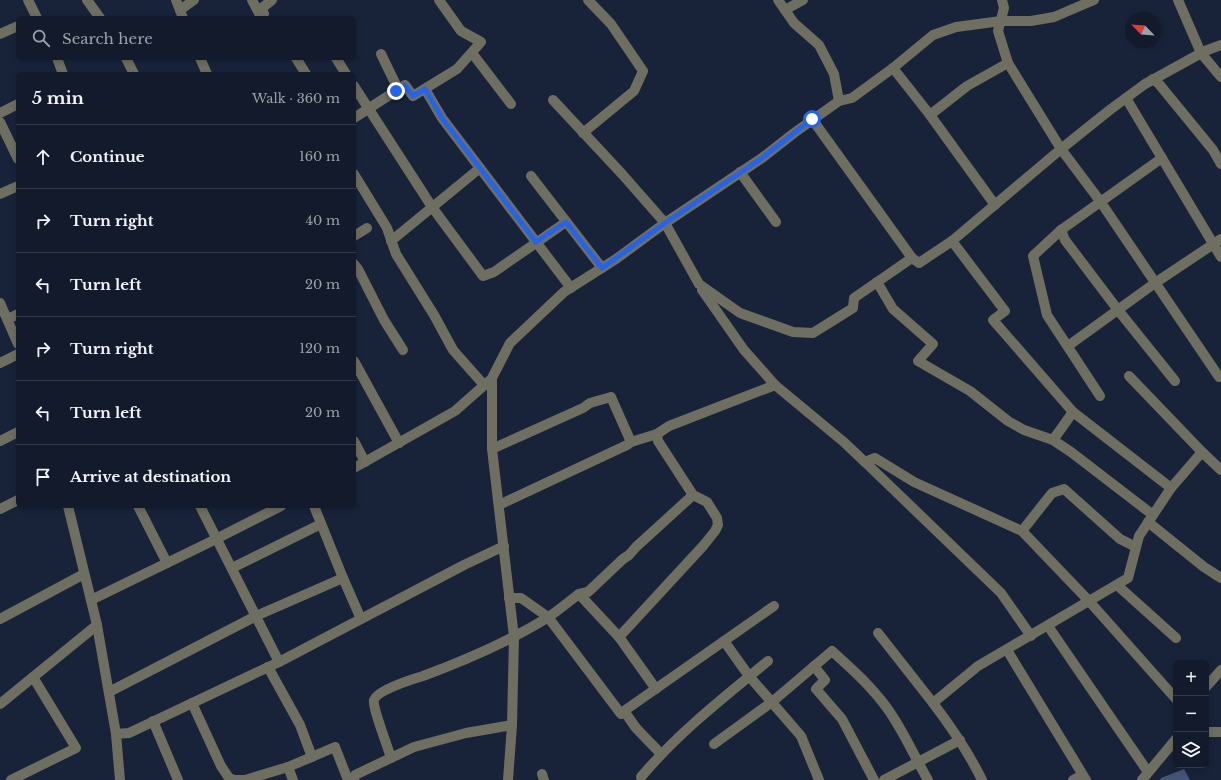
<!DOCTYPE html>
<meta charset="utf-8">
<style>
:root{--surface:#121a2c;--page:#1f2738;--text:#f1f3f6;--muted:#9ca1a9;--line:#313848}
body{margin:0;font-family:"Libre Baskerville",serif;background:var(--page);color:var(--text)}
.controls{position:absolute;right:12px;bottom:12px;display:grid;overflow:hidden;border-radius:6px;box-shadow:0 2px 6px #0003}
.controls button{width:36px;height:36px;display:grid;place-items:center;padding:0;border:0;border-bottom:1px solid var(--line);background:var(--surface);color:var(--text);font:20px sans-serif}
.compass{position:absolute;left:1125px;top:12px;width:36px;height:36px;border-radius:50%;background:var(--surface);box-shadow:0 2px 6px #0003;rotate:295deg}
.stop{position:absolute;width:12px;height:12px;margin:-9px;border:3px solid #2563eb;border-radius:50%;background:#fff}
.stop.end{background:#2563eb;border-color:#fff;box-shadow:0 1px 4px #0008}
.list{margin:0;padding:0;list-style:none}
h2{display:flex;justify-content:space-between;align-items:center;height:52px;margin:0;padding:0 16px;font-size:17px}
h2 small{font-size:13px;font-weight:400;color:var(--muted)}
.list li{display:grid;grid-template-columns:26px 1fr auto;gap:12px;align-items:center;box-sizing:border-box;height:64px;padding:0 16px;border-top:1px solid var(--line)}
.list b{display:block;font-size:15px;white-space:nowrap}
.list em{font-size:13px;font-style:normal;color:var(--muted)}
.icon{flex:none;width:22px;height:22px;fill:none;stroke:currentColor;stroke-width:2;stroke-linecap:round;stroke-linejoin:round}
.map{position:relative;flex:none;width:1221px;height:780px;overflow:hidden}
.search{position:absolute;background:var(--surface);box-shadow:0 2px 6px #0003;left:16px;top:16px;width:340px;height:44px;display:flex;align-items:center;gap:10px;box-sizing:border-box;padding:0 14px;border-radius:6px;color:var(--muted);font-size:15px}
.panel{position:absolute;background:var(--surface);box-shadow:0 2px 6px #0003;left:16px;top:72px;width:340px;height:436px;border-radius:6px}
.map>svg:first-child{display:block}
.water{fill:#425478}
.lines{fill:none;stroke-linecap:round;stroke-linejoin:round}
.minor{stroke:#6e6f61;stroke-width:10}
.route{stroke:#2563eb;stroke-width:5}
</style>
<div class="map">
<svg width="1221" height="780" viewBox="0 0 1221 780">
<rect width="100%" height="100%" fill="#18233a"/>
<!-- water -->
<polygon class="water" points="1184,769 1190,780 1160,780 1161,778"/>
<g class="lines">
<!-- minor -->
<g class="minor">
<polyline points="28,0 37,18"/>
<polyline points="87,0 100,18"/>
<polyline points="176,0 183,18"/>
<polyline points="252,0 261,17 260,18"/>
<polyline points="1002,0 1004,8 998,31 1008,63 1061,149 1100,201 1219,377"/>
<polyline points="1178,0 1201,53 1221,77"/>
<polyline points="180,10 194,0"/>
<polyline points="785,10 803,0"/>
<polyline points="264,14 262,8 272,0"/>
<polyline points="0,34 18,26"/>
<polyline points="472,53 511,104"/>
<polyline points="381,54 397,87 396,91"/>
<polyline points="57,58 63,74"/>
<polyline points="126,58 134,74"/>
<polyline points="200,58 207,74"/>
<polyline points="296,58 306,74"/>
<polyline points="336,58 346,74"/>
<polyline points="893,68 930,115 995,205"/>
<polyline points="1153,79 1159,84 1213,150 1221,164"/>
<polyline points="354,86 432,207 483,276 494,272 566,222"/>
<polyline points="425,89 442,118 571,288"/>
<polyline points="1126,98 1221,257"/>
<polyline points="553,100 622,174 665,223 699,284 740,313 793,332 813,333 853,308 854,298 912,258 919,263 952,241 1061,149 1111,109 1145,84 1205,51 1221,45"/>
<polyline points="839,101 852,98 893,68 933,35 956,27 1001,21 1031,21 1054,17 1094,0"/>
<polyline points="0,113 18,104"/>
<polyline points="930,115 967,86 1008,63"/>
<polyline points="354,118 405,85 413,96 457,69 481,42 461,31 439,0"/>
<polyline points="812,119 912,258"/>
<polyline points="0,122 18,159"/>
<polyline points="583,133 634,91 643,71 611,24 588,0"/>
<polyline points="740,172 776,222"/>
<polyline points="354,174 387,228 396,254 434,315 453,350 484,385"/>
<polyline points="531,176 602,268"/>
<polyline points="0,194 18,186"/>
<polyline points="1061,230 1065,240 1118,310 1175,381"/>
<polyline points="354,236 367,228"/>
<polyline points="391,241 480,168"/>
<polyline points="952,241 1005,311 993,320 1073,412 1171,488"/>
<polyline points="354,264 358,269 384,320 403,350"/>
<polyline points="877,282 893,309 933,344 918,361 970,391 1008,421 1024,430 1053,440 1071,452 1153,515"/>
<polyline points="702,290 744,350 775,385 845,443 865,462"/>
<polyline points="0,303 18,344"/>
<polyline points="8,319 18,314"/>
<polyline points="1068,346 1155,283 1221,239"/>
<polyline points="354,361 399,443"/>
<polyline points="0,363 18,354"/>
<polyline points="1129,376 1202,452 1221,470"/>
<polyline points="1100,396 1047,315 1033,256 1061,230 1162,158"/>
<polyline points="1053,440 1073,412"/>
<polyline points="0,441 18,432"/>
<polyline points="354,441 365,462"/>
<polyline points="492,449 583,408 590,403 611,397 631,442"/>
<polyline points="354,468 455,411 489,381"/>
<polyline points="499,505 627,445 631,442 657,434 669,426 775,385"/>
<polyline points="68,506 97,625 116,734 120,780"/>
<polyline points="138,506 167,563"/>
<polyline points="314,506 343,578 361,619"/>
<polyline points="0,509 18,500"/>
<polyline points="1148,522 1204,567 1221,578"/>
<polyline points="1022,531 1052,493 1064,489 1120,539 1136,547"/>
<polyline points="232,568 321,524"/>
<polyline points="1117,585 1176,638"/>
<polyline points="509,598 521,598 548,617 621,714"/>
<polyline points="91,600 208,543 281,506"/>
<polyline points="0,619 84,574"/>
<polyline points="1048,626 1148,772"/>
<polyline points="878,633 933,703 978,666 1128,578 1139,536 1171,488 1202,452"/>
<polyline points="1031,636 1001,593 865,462 875,458 914,482 1022,531 1089,601 1176,699"/>
<polyline points="619,637 703,546 715,531 718,525 717,518 707,502 693,495 658,441 657,434"/>
<polyline points="724,641 749,676 801,736 819,780"/>
<polyline points="1007,650 1086,780"/>
<polyline points="279,662 464,565 504,546"/>
<polyline points="814,666 825,680 816,689 842,719 874,780"/>
<polyline points="268,667 300,725 312,757"/>
<polyline points="1206,687 1221,670"/>
<polyline points="656,689 619,637 579,594 588,592 623,559 629,555 636,547 693,495"/>
<polyline points="109,692 256,616 343,578"/>
<polyline points="192,703 221,766 229,778 234,780"/>
<path d="M 933,703 C 952,728 968,751 982,780"/>
<polyline points="0,704 97,625"/>
<polyline points="153,721 178,780"/>
<polyline points="1206,732 1221,732"/>
<polyline points="116,734 129,733 279,662 200,506"/>
<path d="M 714,744 L 772,702 L 832,651 C 852,669 871,686 887,708 C 903,730 914,756 928,780"/>
<polyline points="661,754 636,728 624,711 774,606"/>
<path d="M 391,758 C 388,747 372,707 374,700 C 377,690 413,679 423,676 C 466,660 508,642 547,618 C 558,611 568,602 579,594"/>
<polyline points="288,767 293,780"/>
<polyline points="542,774 544,780"/>
<path d="M 641,777 C 678,733 723,698 768,661"/>
<polyline points="11,780 76,748 33,677"/>
<polyline points="237,780 245,780 288,767 335,747 348,780"/>
<polyline points="354,780 355,775 414,747 466,733 512,725"/>
<polyline points="508,780 512,725 514,637 492,449 492,378 510,343 564,292 616,259 665,223 762,158 794,133 839,101 834,74 819,45 794,23 778,0"/>
<polyline points="884,780 960,740"/>
<polyline points="1073,780 1082,775"/>
<polyline points="1142,780 1176,739"/>
</g>
</g>
<g class="lines">
<!-- route -->
<polyline class="route" points="396,91 405,85 413,96 425,89 442,118 536,242 566,222 602,268 665,223 762,158 812,119"/>
</g>
</svg>
<div class="controls">
<button>+</button>
<button>−</button>
<button><svg class="icon" aria-label="layers" viewBox="0 0 24 24"><path d="M12 4l9 5-9 5-9-5zM3 14l9 5 9-5"/></svg></button>
</div>
<svg class="compass" viewBox="-18 -18 36 36"><path d="M0-13l5 13h-10z" fill="#e53935"/><path d="M0 13l5-13h-10z" fill="#9ca1a9"/></svg>
<div class="stop" style="left:812px;top:119px"></div>
<div class="stop end" style="left:396px;top:91px"></div>
<div class="search"><svg class="icon" aria-label="search" viewBox="0 0 24 24"><circle cx="10" cy="10" r="6"/><path d="M15 15l6 6"/></svg>Search here</div>
<section class="panel">
<h2>5 min<small>Walk · 360 m</small></h2>
<ul class="list">
<li><svg class="icon" aria-label="ahead" viewBox="0 0 24 24"><path d="M12 20V5M6 11l6-6 6 6"/></svg><div><b>Continue</b></div><em>160 m</em></li>
<li><svg class="icon" aria-label="right" viewBox="0 0 24 24"><path d="M7 20v-9h11M14 6l5 5-5 5"/></svg><div><b>Turn right</b></div><em>40 m</em></li>
<li><svg class="icon" aria-label="left" viewBox="0 0 24 24"><path d="M17 20v-9H6M10 6l-5 5 5 5"/></svg><div><b>Turn left</b></div><em>20 m</em></li>
<li><svg class="icon" aria-label="right" viewBox="0 0 24 24"><path d="M7 20v-9h11M14 6l5 5-5 5"/></svg><div><b>Turn right</b></div><em>120 m</em></li>
<li><svg class="icon" aria-label="left" viewBox="0 0 24 24"><path d="M17 20v-9H6M10 6l-5 5 5 5"/></svg><div><b>Turn left</b></div><em>20 m</em></li>
<li><svg class="icon" aria-label="arrive" viewBox="0 0 24 24"><path d="M6 21V4h12l-3 4 3 4H6"/></svg><div><b>Arrive at destination</b></div></li>
</ul>
</section>
</div>
